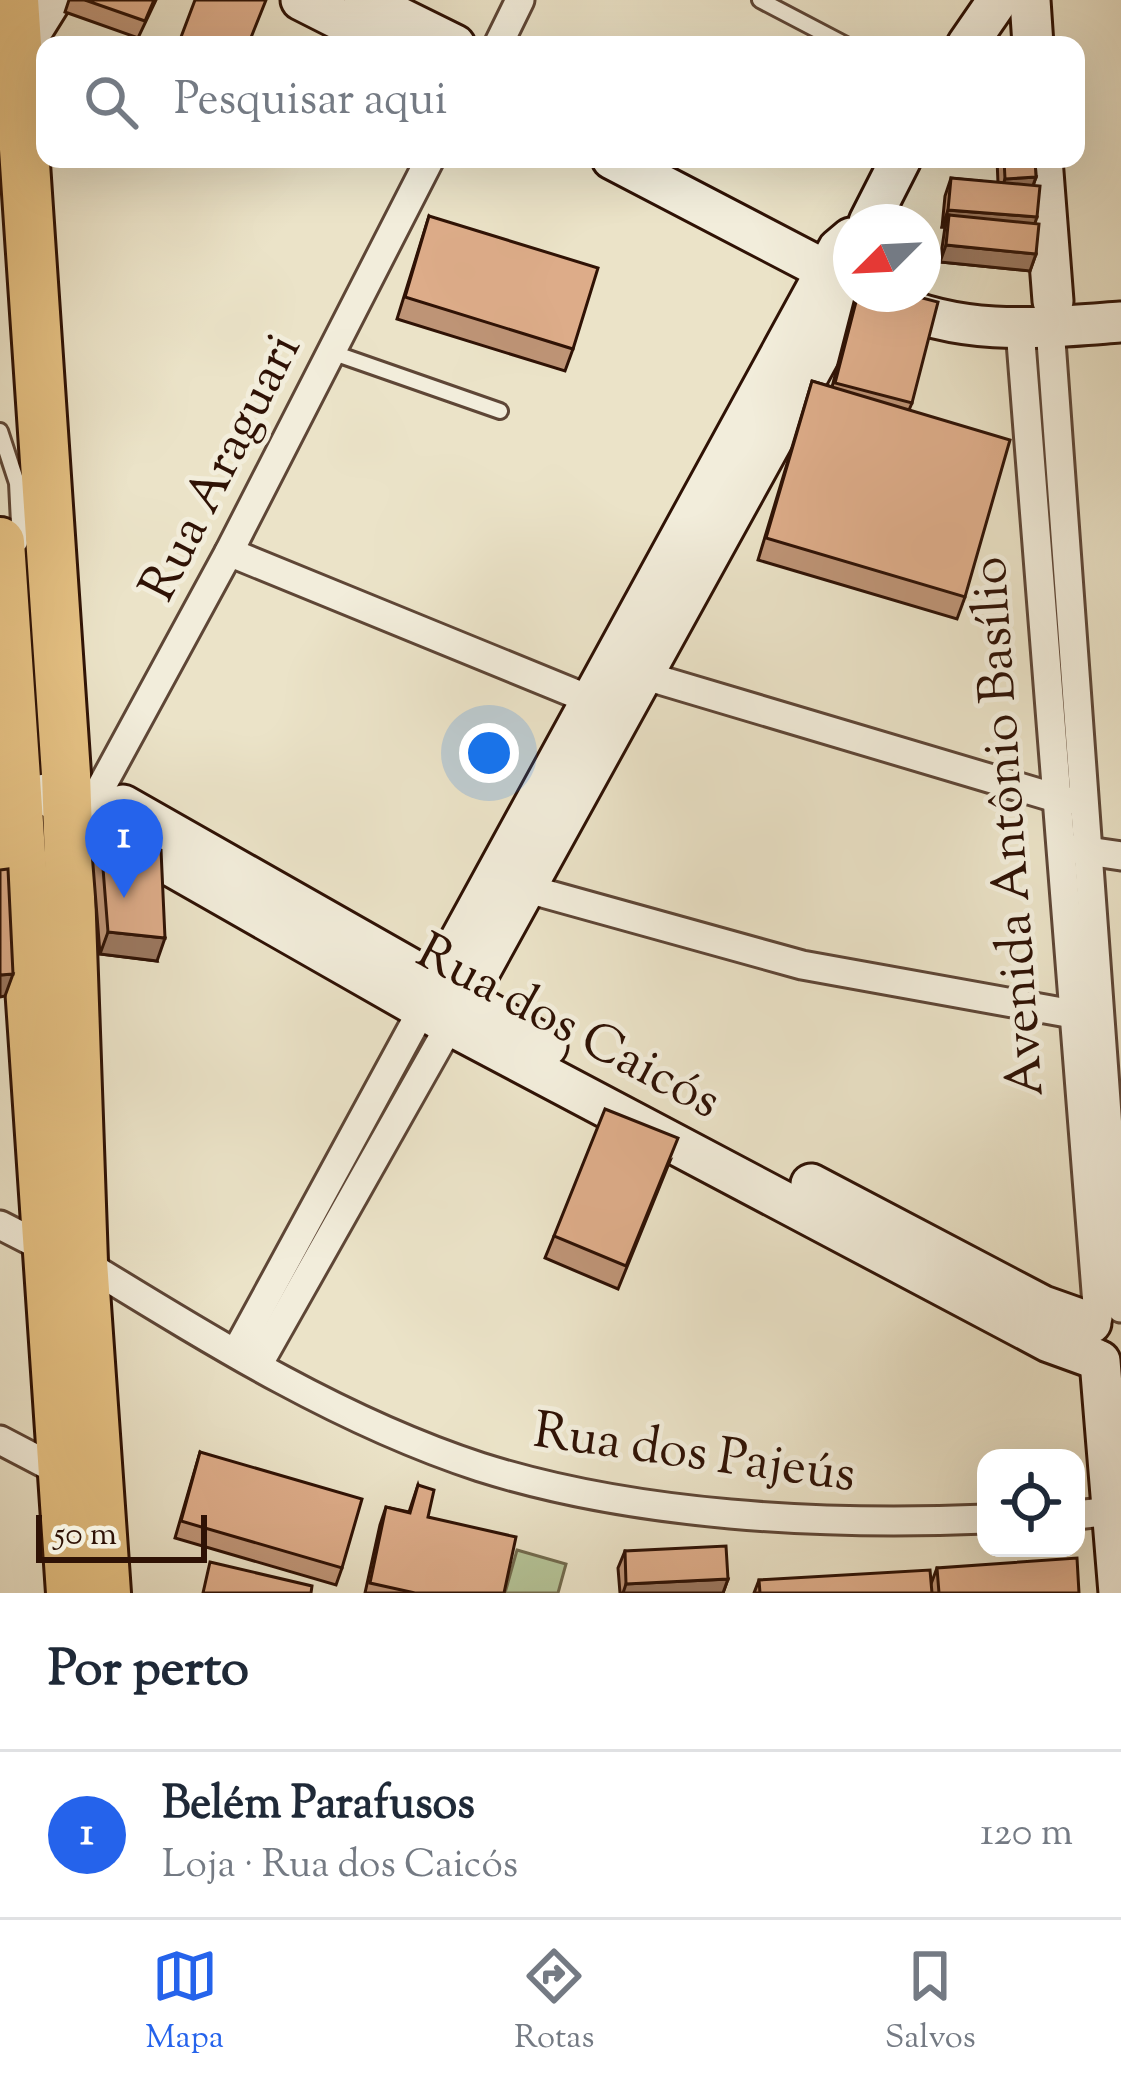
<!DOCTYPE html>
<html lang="pt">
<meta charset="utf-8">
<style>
:root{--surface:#fff;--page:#f6f6f7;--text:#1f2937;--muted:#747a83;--line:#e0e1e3;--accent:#2563eb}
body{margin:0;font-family:"Sorts Mill Goudy",serif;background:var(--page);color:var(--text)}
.controls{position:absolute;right:36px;bottom:36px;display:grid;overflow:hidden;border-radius:24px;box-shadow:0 12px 48px #0002}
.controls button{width:108px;height:108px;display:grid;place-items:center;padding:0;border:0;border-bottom:3px solid var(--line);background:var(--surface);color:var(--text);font:60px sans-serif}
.compass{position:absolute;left:833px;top:204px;width:108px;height:108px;border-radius:50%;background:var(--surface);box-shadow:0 12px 48px #0002;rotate:246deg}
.scale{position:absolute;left:36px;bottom:30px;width:171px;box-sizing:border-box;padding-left:12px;border:6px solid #2f1205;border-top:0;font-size:33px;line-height:42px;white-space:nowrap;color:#2f1205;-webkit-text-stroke:9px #f2eddb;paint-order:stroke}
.you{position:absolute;left:489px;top:753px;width:42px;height:42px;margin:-30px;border:9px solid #fff;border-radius:50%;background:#1a73e8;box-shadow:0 0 0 18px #1a73e833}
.badge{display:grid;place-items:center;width:78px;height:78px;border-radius:50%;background:var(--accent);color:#fff;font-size:39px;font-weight:700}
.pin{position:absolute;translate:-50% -99px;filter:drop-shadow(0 3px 6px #0008)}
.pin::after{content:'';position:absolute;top:63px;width:42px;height:36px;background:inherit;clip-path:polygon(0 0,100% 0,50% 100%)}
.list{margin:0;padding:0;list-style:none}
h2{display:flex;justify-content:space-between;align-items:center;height:156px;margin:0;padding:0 48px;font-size:51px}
h2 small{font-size:39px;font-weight:400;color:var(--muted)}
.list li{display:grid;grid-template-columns:78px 1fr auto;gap:36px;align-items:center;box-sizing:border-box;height:168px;padding:0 48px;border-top:3px solid var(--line)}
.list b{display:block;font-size:45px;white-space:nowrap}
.list p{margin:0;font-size:39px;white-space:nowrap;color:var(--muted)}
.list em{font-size:39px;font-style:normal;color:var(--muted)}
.icon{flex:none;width:66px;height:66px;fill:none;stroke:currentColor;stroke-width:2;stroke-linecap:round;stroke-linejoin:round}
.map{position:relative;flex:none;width:1121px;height:1593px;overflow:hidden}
.search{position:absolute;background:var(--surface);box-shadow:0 12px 48px #0002;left:36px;right:36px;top:36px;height:132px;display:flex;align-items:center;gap:30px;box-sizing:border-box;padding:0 42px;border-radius:24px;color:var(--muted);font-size:45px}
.sheet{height:324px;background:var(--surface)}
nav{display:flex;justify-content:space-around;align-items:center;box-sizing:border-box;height:168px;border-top:3px solid var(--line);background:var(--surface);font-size:33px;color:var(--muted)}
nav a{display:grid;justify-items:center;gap:6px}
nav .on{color:var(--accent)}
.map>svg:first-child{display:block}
.green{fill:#b5c498;stroke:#726b4e;stroke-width:3}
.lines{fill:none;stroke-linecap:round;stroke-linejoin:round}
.lane-casing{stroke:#5e4636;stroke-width:20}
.street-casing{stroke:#5e4636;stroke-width:33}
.secondary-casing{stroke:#2f1205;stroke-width:45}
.highway-casing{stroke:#2f1205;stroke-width:54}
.lane{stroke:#f2eddb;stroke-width:14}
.street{stroke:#f2eddb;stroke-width:27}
.secondary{stroke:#f2eddb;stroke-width:39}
.highway{stroke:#e6c284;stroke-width:48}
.wall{fill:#be9476;stroke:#2f1205;stroke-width:3}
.shaded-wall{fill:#9b7860;stroke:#2f1205;stroke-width:3}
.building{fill:#ddac89;stroke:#2f1205;stroke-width:3}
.labels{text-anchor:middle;stroke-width:10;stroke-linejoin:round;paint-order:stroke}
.street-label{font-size:51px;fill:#2f1205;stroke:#f2eddb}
</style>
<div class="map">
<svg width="1121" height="1593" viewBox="0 0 1121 1593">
<rect width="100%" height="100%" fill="#ebe3c8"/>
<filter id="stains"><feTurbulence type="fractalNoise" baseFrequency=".00167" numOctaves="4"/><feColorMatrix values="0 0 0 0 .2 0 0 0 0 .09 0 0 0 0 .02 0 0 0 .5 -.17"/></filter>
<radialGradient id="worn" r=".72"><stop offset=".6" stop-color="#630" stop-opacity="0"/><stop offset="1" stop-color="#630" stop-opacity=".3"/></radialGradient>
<!-- green -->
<polygon class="green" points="517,1550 566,1564 558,1593 505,1593"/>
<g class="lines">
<defs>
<g id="lane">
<polyline points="760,0 846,45"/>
<polyline points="331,352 500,411"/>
<polyline points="0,431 17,483 20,543"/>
</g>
<g id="street">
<polyline points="498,45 520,0"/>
<polyline points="1050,327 1121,1308"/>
<polyline points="1020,329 1098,1317"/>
<polyline points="229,552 603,705"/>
<polyline points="626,670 1066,801"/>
<polyline points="86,815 229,552 430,159"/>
<polyline points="1074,849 1121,856"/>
<polyline points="510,884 802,965 1073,1014"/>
<polyline points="0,1225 45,1248"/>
<path d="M 83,1262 C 208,1339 339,1421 480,1467 C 635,1516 824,1526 986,1519"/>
<polyline points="236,1352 423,1008"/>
<polyline points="258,1365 450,1025"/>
<polyline points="0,1440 63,1473"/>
<polyline points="1076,1515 1121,1510"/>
</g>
<g id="secondary">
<polyline points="301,0 390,45"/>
<polyline points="364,0 455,45"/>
<polyline points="1030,0 1033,45"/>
<polyline points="967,45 998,0"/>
<polyline points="18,53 51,0"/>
<polyline points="612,159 846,281"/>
<polyline points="1042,159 1053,301"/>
<polyline points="869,222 901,159"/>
<path d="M 887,301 C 963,337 1040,328 1121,322"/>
<polyline points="45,794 450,1025 1049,1342 1096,1359"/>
<polyline points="123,805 547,1046"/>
<polyline points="425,1004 838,249 851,238"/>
<polyline points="453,1020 853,294"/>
<polyline points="811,1184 1043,1306 1091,1323"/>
<polyline points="1100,1361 1119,1593"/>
</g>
<g id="highway">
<polyline points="14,0 66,774 83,1262 106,1593"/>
<polyline points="0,542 71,1593"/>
</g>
</defs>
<!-- lane casing -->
<use href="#lane" class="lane-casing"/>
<!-- street casing -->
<use href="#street" class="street-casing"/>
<!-- secondary casing -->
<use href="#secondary" class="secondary-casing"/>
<!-- highway casing -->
<use href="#highway" class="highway-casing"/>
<!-- lane -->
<use href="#lane" class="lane"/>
<!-- street -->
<use href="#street" class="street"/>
<!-- secondary -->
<use href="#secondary" class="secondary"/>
<!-- highway -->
<use href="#highway" class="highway"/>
</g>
<!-- wall -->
<g class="wall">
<polygon points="69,0 156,0 138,38 65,12"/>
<polygon points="997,159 1035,159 1036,177 1033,186 1036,254 1030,271 940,262 945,227 942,227 945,196 951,178 998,183"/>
<polygon points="429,216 573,349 565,371 397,319"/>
<polygon points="856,294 907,294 912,403 909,410 965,597 957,619 758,560 812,381 832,387"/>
<polygon points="100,830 157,961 100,954 92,852"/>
<polygon points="670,1161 618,1289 545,1258 554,1236"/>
<polygon points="200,1452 342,1568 336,1585 175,1538"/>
<polygon points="418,1485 428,1517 504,1593 365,1593 380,1525 386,1507 409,1512"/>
<polygon points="625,1551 728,1579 723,1593 620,1593 618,1568"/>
<polygon points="937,1568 1079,1593 754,1593 759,1580 931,1584"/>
</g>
<!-- shaded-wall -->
<g class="shaded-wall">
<polygon points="1036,177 1030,194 999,197 1005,179"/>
<polygon points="948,210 1037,217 1031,235 949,215 945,227 942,227"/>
<polygon points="946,245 1036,254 1030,271 940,262"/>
<polygon points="108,932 165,938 157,961 100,954"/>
<polygon points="13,974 5,996 0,997 0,975"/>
<polygon points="728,1579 723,1593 623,1593 626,1584"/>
</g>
<!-- building -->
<g class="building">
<polygon points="85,0 154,0 145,21"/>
<polygon points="195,0 266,0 248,45 178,45"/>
<polygon points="1004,159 1035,159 1036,177 1005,179"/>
<polygon points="951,178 1040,186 1037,217 948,210"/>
<polygon points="949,215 1039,224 1036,254 946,245"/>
<polygon points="429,216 598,268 573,349 405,297"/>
<polygon points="858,294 907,294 938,302 912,403 835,383"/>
<polygon points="812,381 1010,440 965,597 766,538"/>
<polygon points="100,830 161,850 165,938 108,932"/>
<polygon points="8,869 13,974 0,975 0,870"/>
<polygon points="605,1109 678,1138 626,1266 554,1236"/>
<polygon points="200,1452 362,1499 342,1568 181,1521"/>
<polygon points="418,1485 434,1490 428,1517 516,1537 504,1593 415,1593 370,1583 386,1507 410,1513"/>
<polygon points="726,1546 728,1579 626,1584 625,1551"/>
<polygon points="1077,1558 1079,1593 939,1593 937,1568"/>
<polygon points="210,1562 312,1586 311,1593 203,1593"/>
<polygon points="930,1570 932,1593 760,1593 759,1580"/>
</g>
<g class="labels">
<!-- street labels -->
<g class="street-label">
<text transform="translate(218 466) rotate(-63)" y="18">Rua Araguari</text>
<text transform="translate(1005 827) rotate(-94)" y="18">Avenida Antônio Basílio</text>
<text transform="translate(570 1024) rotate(28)" y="18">Rua dos Caicós</text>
<text transform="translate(695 1450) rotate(8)" y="18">Rua dos Pajeús</text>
</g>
</g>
<rect width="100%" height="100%" filter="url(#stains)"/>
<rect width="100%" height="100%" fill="url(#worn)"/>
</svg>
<div class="controls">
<button><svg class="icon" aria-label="locate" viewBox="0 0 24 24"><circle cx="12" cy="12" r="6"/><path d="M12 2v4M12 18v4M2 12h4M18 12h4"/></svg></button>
</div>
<svg class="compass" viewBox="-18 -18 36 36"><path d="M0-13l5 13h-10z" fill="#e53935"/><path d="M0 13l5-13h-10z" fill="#747a83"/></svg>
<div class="scale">50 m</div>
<div class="you"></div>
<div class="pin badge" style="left:124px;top:898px">1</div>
<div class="search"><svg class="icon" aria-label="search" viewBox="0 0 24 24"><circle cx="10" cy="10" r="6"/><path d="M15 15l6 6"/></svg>Pesquisar aqui</div>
</div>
<section class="sheet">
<h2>Por perto<small></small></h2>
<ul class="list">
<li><span class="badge">1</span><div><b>Belém Parafusos</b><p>Loja · Rua dos Caicós</p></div><em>120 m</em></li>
</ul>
</section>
<nav>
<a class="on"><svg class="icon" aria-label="map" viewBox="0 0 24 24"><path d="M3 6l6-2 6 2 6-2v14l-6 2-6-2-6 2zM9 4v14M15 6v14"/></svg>Mapa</a>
<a><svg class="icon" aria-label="directions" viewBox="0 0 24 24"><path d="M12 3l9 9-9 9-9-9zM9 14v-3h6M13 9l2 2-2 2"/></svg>Rotas</a>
<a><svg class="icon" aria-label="saved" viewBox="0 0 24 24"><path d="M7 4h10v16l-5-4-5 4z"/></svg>Salvos</a>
</nav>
